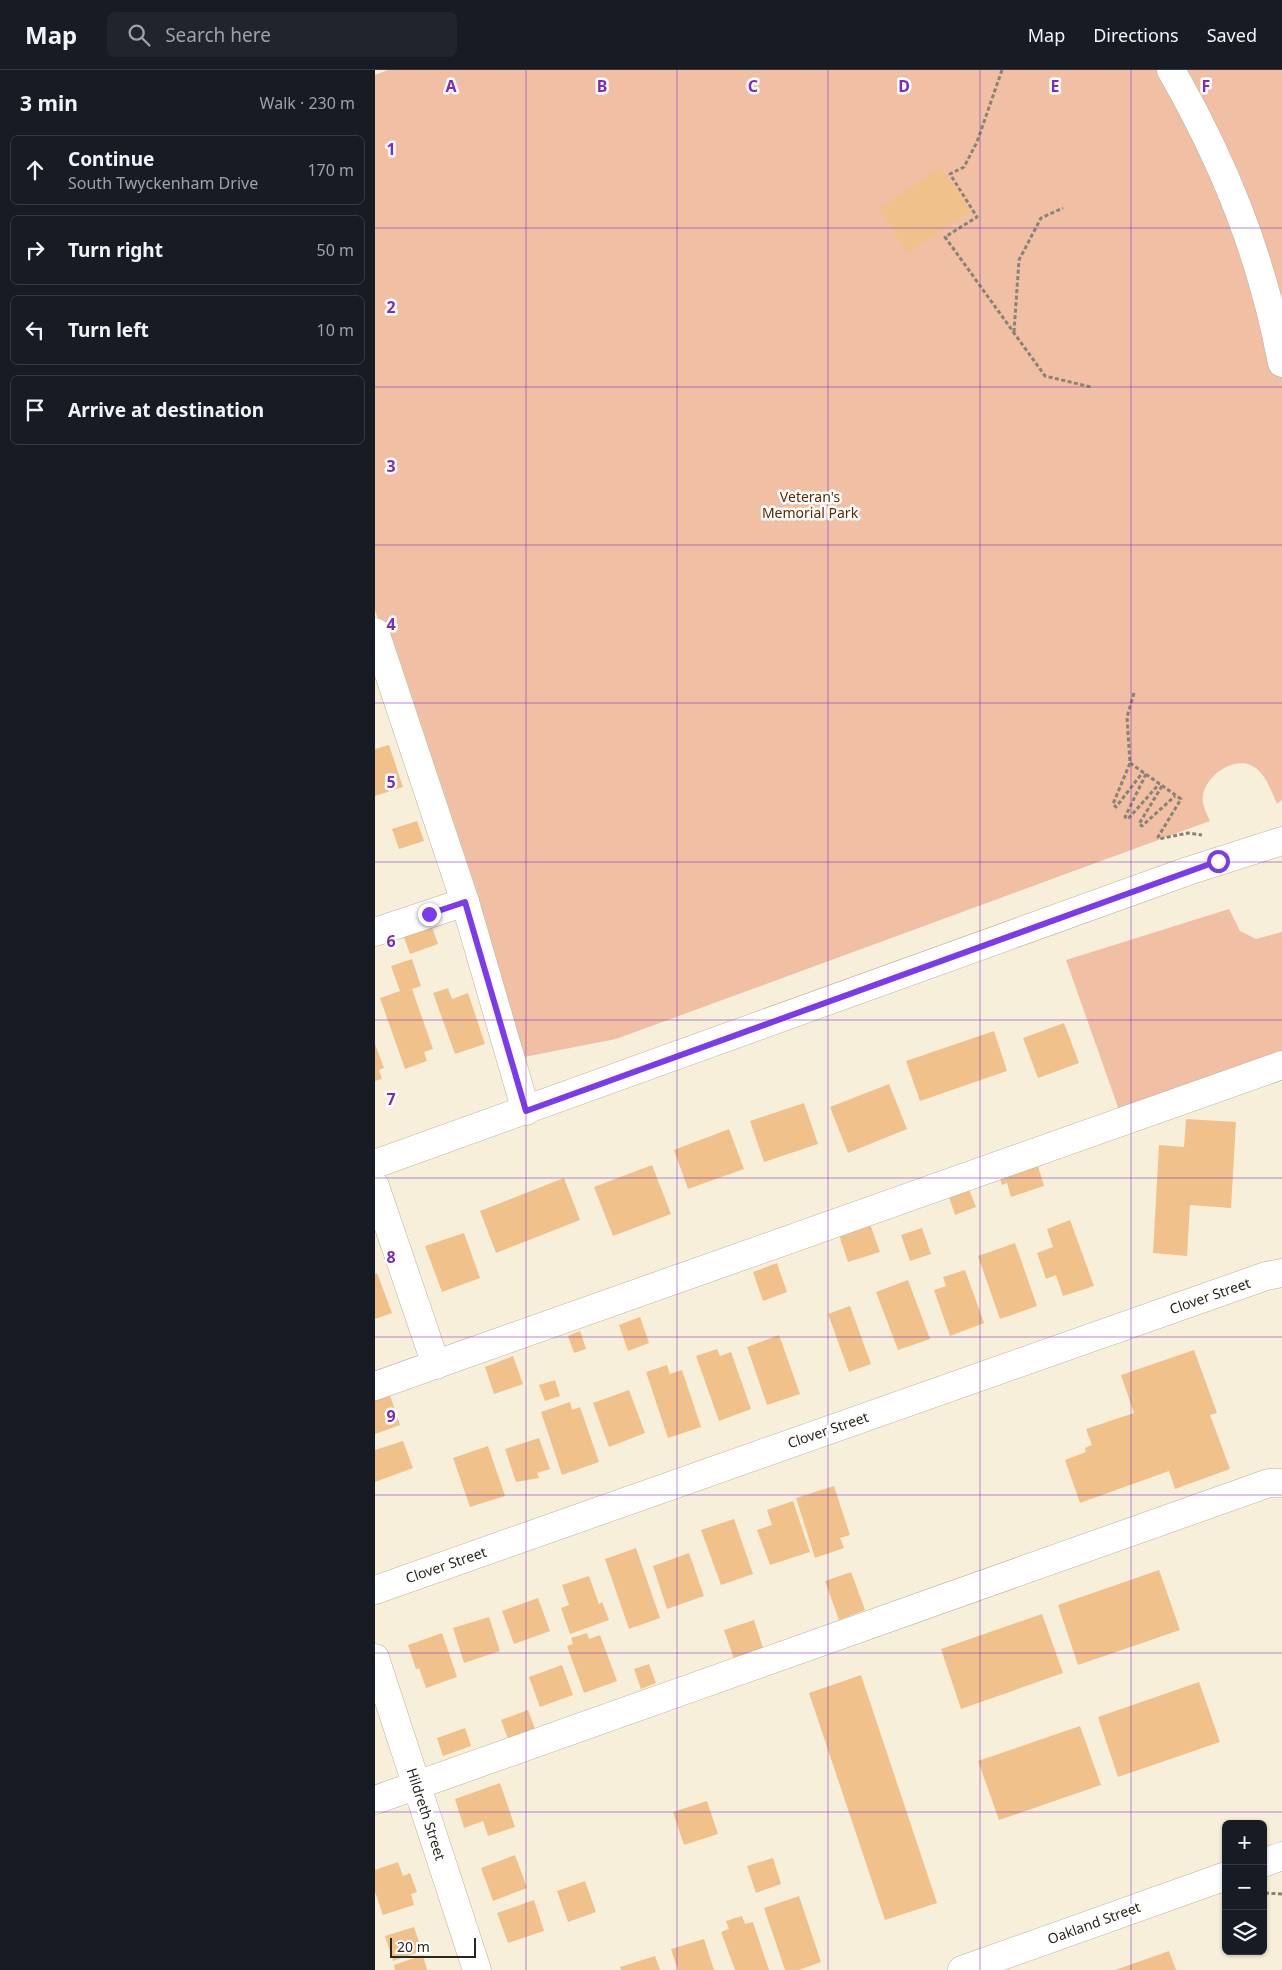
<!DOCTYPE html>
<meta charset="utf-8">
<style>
:root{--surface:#171b24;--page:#20242c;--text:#f1f3f6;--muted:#9ea1a6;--line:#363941}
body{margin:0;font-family:"Noto Sans",sans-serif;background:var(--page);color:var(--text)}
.controls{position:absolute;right:15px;bottom:15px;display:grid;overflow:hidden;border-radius:8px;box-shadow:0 1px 4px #0004}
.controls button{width:45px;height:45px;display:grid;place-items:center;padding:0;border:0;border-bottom:1px solid var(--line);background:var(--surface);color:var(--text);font:25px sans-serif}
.scale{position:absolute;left:15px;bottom:12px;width:86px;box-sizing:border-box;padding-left:5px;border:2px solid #2a261e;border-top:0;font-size:14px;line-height:18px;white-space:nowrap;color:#2a261e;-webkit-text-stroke:4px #fff;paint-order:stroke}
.stop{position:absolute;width:15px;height:15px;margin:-11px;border:4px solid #7c3aed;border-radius:50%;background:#fff}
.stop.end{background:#7c3aed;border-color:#fff;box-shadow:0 1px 5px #0008}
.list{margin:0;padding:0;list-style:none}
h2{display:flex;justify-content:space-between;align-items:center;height:65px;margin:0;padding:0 20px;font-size:21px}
h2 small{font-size:16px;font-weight:400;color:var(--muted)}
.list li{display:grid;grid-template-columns:32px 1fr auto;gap:15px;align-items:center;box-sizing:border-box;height:70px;margin:0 10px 10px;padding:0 10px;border:1px solid var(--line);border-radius:8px}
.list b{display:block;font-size:19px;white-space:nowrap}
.list p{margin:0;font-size:16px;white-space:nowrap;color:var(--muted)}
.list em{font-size:16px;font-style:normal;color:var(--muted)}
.icon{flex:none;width:28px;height:28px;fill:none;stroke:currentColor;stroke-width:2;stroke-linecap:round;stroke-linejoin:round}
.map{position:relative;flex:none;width:907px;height:1900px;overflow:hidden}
header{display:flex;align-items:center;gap:30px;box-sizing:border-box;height:70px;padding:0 25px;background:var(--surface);border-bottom:1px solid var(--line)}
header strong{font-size:24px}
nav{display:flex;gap:28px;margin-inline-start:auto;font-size:18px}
.search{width:350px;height:45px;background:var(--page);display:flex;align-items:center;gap:12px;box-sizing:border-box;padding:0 18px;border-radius:8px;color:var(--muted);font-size:19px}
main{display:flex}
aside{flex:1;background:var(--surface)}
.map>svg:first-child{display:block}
.green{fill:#f1bfa4}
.building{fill:#f1c18c}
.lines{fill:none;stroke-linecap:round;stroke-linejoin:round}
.minor-casing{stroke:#bab29e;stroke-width:29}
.path{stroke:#898375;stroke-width:3;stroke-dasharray:4 2.5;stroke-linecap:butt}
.minor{stroke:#fff;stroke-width:28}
.route{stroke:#7c3aed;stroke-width:6}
.grid{fill:none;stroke:#7b2cbf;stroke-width:1;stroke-opacity:0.55}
.labels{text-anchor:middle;stroke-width:5;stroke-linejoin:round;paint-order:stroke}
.park-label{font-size:14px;fill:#5e2700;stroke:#fff}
.street-label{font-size:14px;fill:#2a261e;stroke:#fff}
.grid-label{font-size:16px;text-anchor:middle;font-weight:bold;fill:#7b2cbf;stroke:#fff;stroke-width:5;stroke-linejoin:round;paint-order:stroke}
</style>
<header>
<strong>Map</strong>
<div class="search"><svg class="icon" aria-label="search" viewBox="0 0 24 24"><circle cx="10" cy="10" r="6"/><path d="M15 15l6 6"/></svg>Search here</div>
<nav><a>Map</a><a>Directions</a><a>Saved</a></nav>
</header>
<main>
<aside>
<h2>3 min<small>Walk · 230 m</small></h2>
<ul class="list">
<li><svg class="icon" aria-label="ahead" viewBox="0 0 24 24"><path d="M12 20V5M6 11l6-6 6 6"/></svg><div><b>Continue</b><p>South Twyckenham Drive</p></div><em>170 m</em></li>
<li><svg class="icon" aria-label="right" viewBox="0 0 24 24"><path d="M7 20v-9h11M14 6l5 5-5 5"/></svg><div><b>Turn right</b></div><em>50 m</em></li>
<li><svg class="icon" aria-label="left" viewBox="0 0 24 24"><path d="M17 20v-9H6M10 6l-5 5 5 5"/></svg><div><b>Turn left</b></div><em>10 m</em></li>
<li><svg class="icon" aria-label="arrive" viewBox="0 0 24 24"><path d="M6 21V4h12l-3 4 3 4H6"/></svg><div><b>Arrive at destination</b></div></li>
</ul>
</aside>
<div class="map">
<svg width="907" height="1900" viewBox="0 0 907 1900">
<rect width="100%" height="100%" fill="#f8efda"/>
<!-- green -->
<g class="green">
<path d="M 13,0 L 907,0 L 907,730 L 902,734 C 897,722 892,708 882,699 C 862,681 824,708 828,733 C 829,738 832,745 835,751 L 241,969 L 149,987 L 0,540 L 0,5 Z"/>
<polygon points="854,839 865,861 881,869 907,862 907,981 744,1040 691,890"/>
</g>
<!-- building -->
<g class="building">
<polygon points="566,97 595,141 533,183 503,139"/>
<polygon points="14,675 28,717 0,726 0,679"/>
<polygon points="42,751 49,771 24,779 17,759"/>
<polygon points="55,852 63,874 35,884 27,862"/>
<polygon points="37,889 46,916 37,919 58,979 49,982 52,991 30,999 5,928 25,921 16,896"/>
<polygon points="73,918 77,929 93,923 110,974 80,984 58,923"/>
<polygon points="689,953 704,993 663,1008 648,968"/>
<polygon points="619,961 632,1001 545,1031 531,991"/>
<polygon points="0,974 9,998 4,1000 7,1009 0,1011"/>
<polygon points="514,1014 532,1059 473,1083 455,1037"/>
<polygon points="429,1033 443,1074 389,1092 375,1051"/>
<polygon points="811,1049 861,1052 856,1138 815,1135 812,1186 778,1183 784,1075 809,1077"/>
<polygon points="354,1059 369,1099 313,1119 299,1080"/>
<polygon points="662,1093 669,1116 636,1127 632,1113 627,1115 624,1106"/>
<polygon points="277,1095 296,1144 238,1166 219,1117"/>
<polygon points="189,1108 205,1150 121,1183 105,1141"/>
<polygon points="593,1117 601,1137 580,1145 573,1124"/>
<polygon points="695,1150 719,1216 688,1226 681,1205 671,1209 662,1183 678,1177 672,1159"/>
<polygon points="495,1154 505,1182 473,1192 464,1165"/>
<polygon points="547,1158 556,1184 535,1191 526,1165"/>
<polygon points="89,1163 105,1208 67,1222 50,1176"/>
<polygon points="640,1173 662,1236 625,1249 603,1186"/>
<polygon points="402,1193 412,1222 388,1231 378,1202"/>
<polygon points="590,1200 609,1253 575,1266 559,1220 571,1216 568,1207"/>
<polygon points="2,1203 17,1243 0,1249 0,1204"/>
<polygon points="533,1210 555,1269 523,1280 501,1222"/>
<polygon points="475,1236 496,1294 474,1302 453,1244"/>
<polygon points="265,1247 274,1273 253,1281 244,1255"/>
<polygon points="205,1261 211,1279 199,1283 193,1266"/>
<polygon points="404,1265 425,1324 392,1335 372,1277"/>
<polygon points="342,1279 345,1286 356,1282 376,1339 344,1351 321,1286"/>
<polygon points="819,1280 842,1343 835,1345 855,1399 800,1419 794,1401 705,1433 690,1390 711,1382 710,1378 717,1375 711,1359 759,1343 746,1305"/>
<polygon points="138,1286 148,1314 119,1324 110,1297"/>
<polygon points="292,1295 295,1304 307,1300 326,1357 293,1368 271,1302"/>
<polygon points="180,1310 185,1326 170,1331 164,1315"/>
<polygon points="254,1320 270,1363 234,1377 218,1333"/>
<polygon points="15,1325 25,1355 0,1364 0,1330"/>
<polygon points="195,1332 197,1340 205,1337 224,1392 187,1405 166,1342"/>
<polygon points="164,1368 175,1399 162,1403 164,1408 141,1412 130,1379"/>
<polygon points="28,1371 38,1398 0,1412 0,1380"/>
<polygon points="113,1376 130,1426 95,1437 78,1388"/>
<polygon points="459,1416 475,1465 465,1468 469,1478 440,1488 421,1428"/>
<polygon points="418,1431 435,1482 395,1495 382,1460 397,1455 392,1440"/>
<polygon points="359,1449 378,1504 346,1515 326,1460"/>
<polygon points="261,1478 285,1548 254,1559 230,1489"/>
<polygon points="314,1483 329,1526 292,1539 278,1496"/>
<polygon points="784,1500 805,1560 703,1595 683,1535"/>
<polygon points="476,1502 490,1540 464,1550 450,1511"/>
<polygon points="214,1506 224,1534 227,1532 234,1550 195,1564 186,1538 194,1535 187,1515"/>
<polygon points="163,1528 175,1561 139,1574 127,1541"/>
<polygon points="667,1544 688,1603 586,1639 566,1579"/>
<polygon points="114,1547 125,1581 89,1593 78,1558"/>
<polygon points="379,1550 388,1578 359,1589 349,1560"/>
<polygon points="67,1563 82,1607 51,1618 44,1598 41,1599 33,1575"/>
<polygon points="212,1563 214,1569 225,1565 242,1611 209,1623 192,1576 198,1574 196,1568"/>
<polygon points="274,1594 281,1613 266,1619 259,1599"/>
<polygon points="187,1595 198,1625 165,1637 154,1607"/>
<polygon points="486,1605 562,1833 510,1850 434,1623"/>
<polygon points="824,1612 845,1672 743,1707 723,1647"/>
<polygon points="153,1640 160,1659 133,1669 126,1650"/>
<polygon points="705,1656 726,1715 624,1750 603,1691"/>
<polygon points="90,1658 96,1676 68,1686 62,1668"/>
<polygon points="125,1713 140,1757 113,1766 108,1751 89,1758 80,1729"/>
<polygon points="332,1731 343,1764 309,1775 298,1742"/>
<polygon points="140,1785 152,1818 118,1831 106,1798"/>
<polygon points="398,1788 406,1814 381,1823 372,1796"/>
<polygon points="23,1792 28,1806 35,1803 42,1822 36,1824 39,1835 8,1845 0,1822 0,1800"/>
<polygon points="210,1811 221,1842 193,1852 182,1821"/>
<polygon points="424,1826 446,1892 424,1900 410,1900 389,1838"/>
<polygon points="159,1830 169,1861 133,1873 122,1843"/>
<polygon points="367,1846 370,1854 378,1852 394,1900 360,1900 346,1862 354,1859 351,1851"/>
<polygon points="39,1857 47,1881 18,1891 10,1866"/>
<polygon points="329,1869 339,1900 303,1900 296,1879"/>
<polygon points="794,1881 801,1900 740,1900"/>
<polygon points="48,1885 52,1900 20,1900 19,1895"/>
<polygon points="280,1886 285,1900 246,1900 245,1897"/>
</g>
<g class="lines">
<defs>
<g id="minor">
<path d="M 796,0 C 850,94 887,187 907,293"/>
<polyline points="0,562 90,832 151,1041"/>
<polyline points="0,862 90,832"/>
<polyline points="0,1094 813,801 907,771"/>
<polyline points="0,1116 61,1295"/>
<polyline points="0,1316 907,995"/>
<polyline points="0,1520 891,1206 907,1203"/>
<polyline points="0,1588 102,1900"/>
<polyline points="0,1730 894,1413 907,1413"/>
<polyline points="888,1793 907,1786"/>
<polyline points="587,1900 851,1806"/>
</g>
</defs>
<!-- minor casing -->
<use href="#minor" class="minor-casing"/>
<!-- path -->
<g class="path">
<polyline points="627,0 602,72 589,97 575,104 602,147 570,167 670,306 716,317"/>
<polyline points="639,262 644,190 666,148 688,138"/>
<polyline points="759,623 752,647 755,693 738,734 741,737 768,702"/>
<polyline points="755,693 806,729 783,767 784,769 813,763 827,765"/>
<polyline points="771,704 750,747 753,749 784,714"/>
<polyline points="787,716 764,754 767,756 800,726"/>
<polyline points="890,1823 907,1824"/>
</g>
<!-- minor -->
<use href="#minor" class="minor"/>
</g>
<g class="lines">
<!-- route -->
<polyline class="route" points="54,844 90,832 151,1041 843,791"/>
</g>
<!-- grid -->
<path class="grid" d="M 151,0 L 151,1900M 302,0 L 302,1900M 453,0 L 453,1900M 605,0 L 605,1900M 756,0 L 756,1900M 0,158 L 907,158M 0,317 L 907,317M 0,475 L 907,475M 0,633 L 907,633M 0,792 L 907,792M 0,950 L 907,950M 0,1108 L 907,1108M 0,1267 L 907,1267M 0,1425 L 907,1425M 0,1583 L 907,1583M 0,1742 L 907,1742"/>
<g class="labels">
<!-- park labels -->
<g class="park-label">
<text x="435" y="432">Veteran's<tspan x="435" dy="16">Memorial Park</tspan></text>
</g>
<!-- street labels -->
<g class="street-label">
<text transform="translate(835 1226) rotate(-19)" y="5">Clover Street</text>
<text transform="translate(453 1360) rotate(-19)" y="5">Clover Street</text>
<text transform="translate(71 1495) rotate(-19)" y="5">Clover Street</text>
<text transform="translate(51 1744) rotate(72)" y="5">Hildreth Street</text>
<text transform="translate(719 1853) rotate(-20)" y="5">Oakland Street</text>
</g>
</g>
<g class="grid-label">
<text x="76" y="22">A</text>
<text x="227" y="22">B</text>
<text x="378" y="22">C</text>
<text x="529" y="22">D</text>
<text x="680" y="22">E</text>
<text x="831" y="22">F</text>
<text x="16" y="85">1</text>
<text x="16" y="243">2</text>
<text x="16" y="402">3</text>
<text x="16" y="560">4</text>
<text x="16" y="718">5</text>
<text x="16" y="877">6</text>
<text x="16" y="1035">7</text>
<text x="16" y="1193">8</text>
<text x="16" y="1352">9</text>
</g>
</svg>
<div class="controls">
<button>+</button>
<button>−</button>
<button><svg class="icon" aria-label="layers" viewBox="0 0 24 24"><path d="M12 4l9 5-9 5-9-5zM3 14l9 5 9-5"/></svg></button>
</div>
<div class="scale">20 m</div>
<div class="stop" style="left:843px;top:791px"></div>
<div class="stop end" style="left:54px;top:844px"></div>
</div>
</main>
